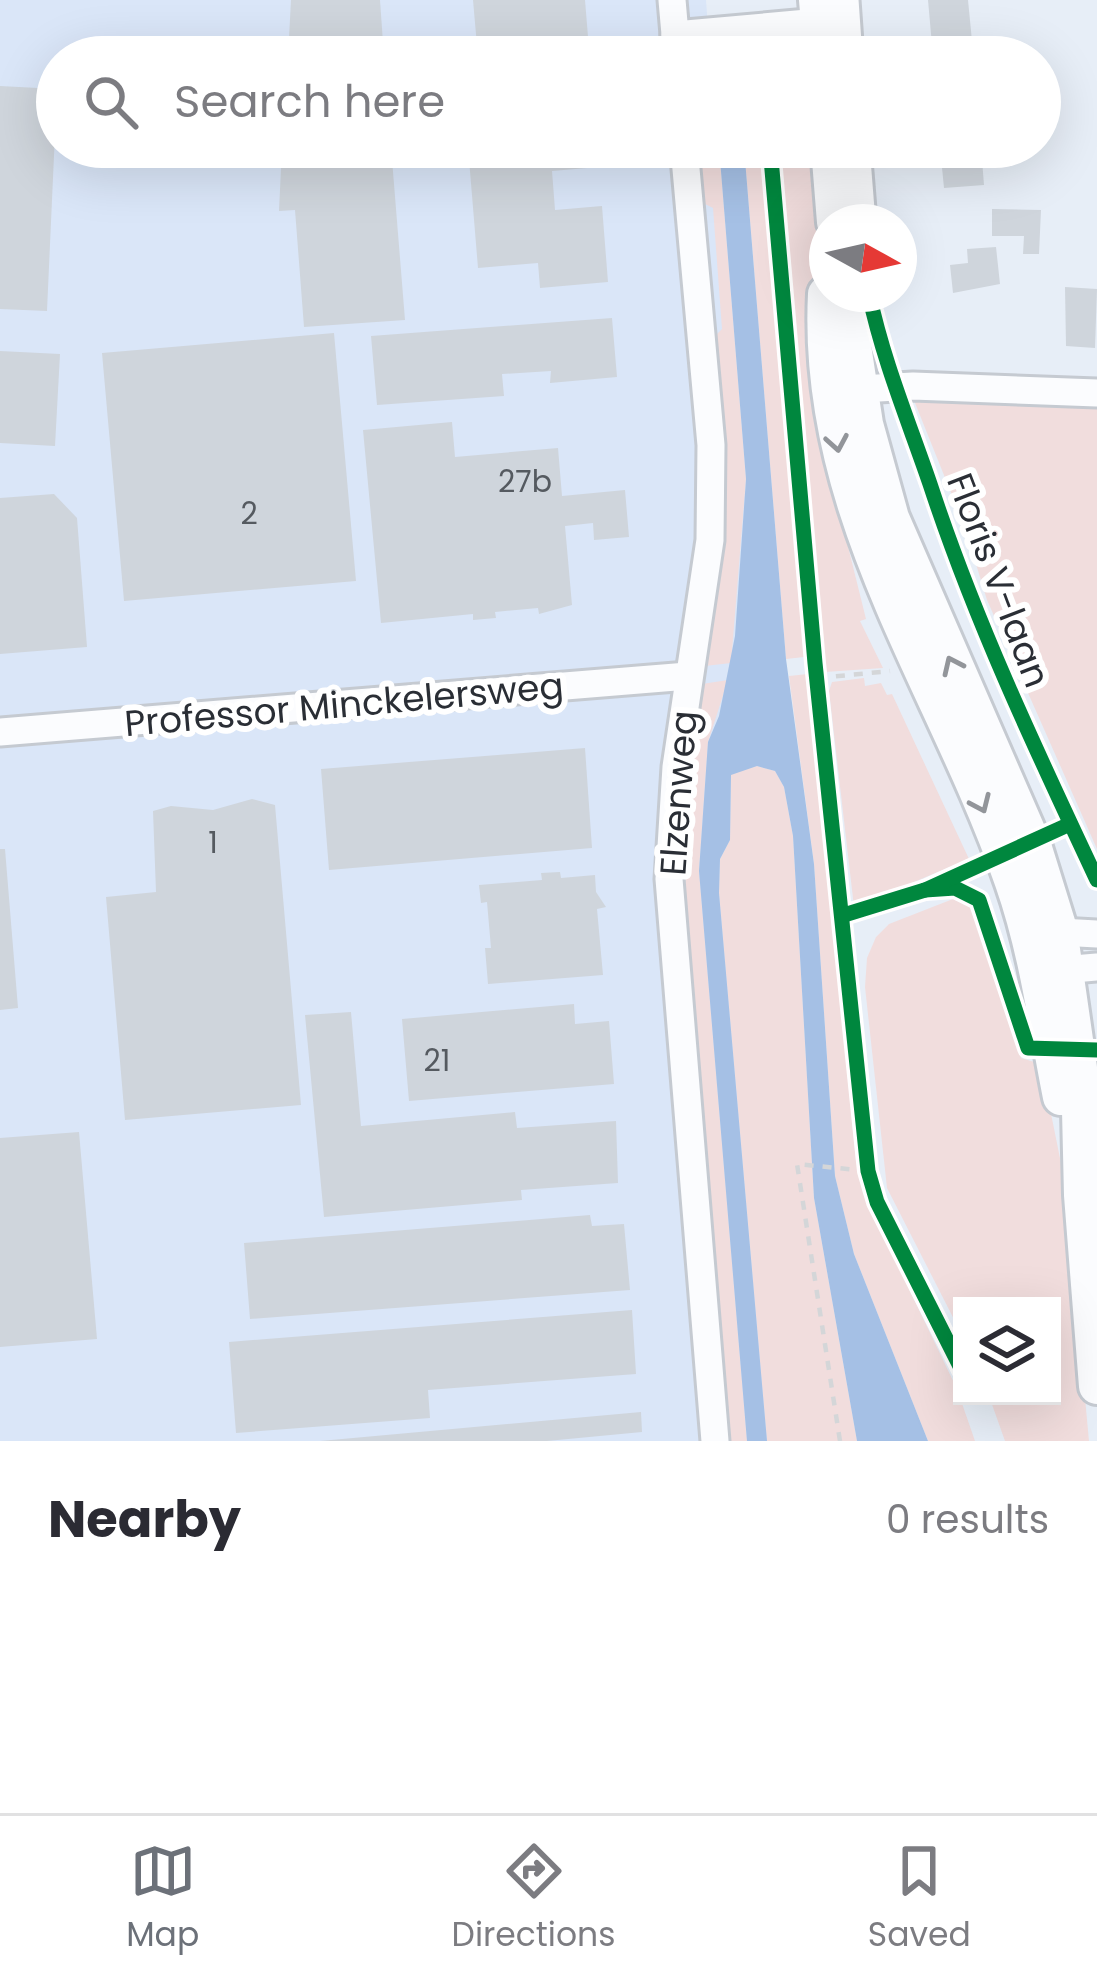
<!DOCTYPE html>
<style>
:root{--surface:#fff;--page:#f7f7f7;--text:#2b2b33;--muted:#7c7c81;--line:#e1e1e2;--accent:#6c7179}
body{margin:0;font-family:Poppins,sans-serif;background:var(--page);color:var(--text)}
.controls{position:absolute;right:36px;bottom:36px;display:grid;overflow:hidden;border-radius:0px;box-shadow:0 12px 48px #0002}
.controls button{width:108px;height:108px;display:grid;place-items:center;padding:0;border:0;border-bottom:3px solid var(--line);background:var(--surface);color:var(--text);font:60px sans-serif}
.compass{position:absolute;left:809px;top:204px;width:108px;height:108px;border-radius:50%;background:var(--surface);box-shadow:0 12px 48px #0002;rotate:98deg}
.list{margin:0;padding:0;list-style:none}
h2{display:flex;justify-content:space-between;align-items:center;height:156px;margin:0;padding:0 48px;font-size:51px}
h2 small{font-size:39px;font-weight:400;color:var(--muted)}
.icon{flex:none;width:66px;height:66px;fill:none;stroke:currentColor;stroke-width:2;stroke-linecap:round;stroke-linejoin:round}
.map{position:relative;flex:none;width:1097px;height:1441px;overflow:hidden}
.search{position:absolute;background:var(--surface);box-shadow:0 12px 48px #0002;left:36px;right:36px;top:36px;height:132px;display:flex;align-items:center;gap:30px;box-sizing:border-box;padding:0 42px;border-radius:66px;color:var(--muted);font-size:45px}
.sheet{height:372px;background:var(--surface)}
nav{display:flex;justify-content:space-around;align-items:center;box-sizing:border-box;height:168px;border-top:3px solid var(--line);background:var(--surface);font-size:33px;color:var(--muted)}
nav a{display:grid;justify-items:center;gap:6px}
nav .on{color:var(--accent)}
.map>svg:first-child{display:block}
.built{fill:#dae6f8}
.green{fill:#f1dddd}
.water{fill:#a5c0e5}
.building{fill:#cfd5dc}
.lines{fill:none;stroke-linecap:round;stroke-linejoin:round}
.street-casing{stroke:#c5cad1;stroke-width:33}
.secondary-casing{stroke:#c5cad1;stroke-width:42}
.path{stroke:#d4d6d8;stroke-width:4.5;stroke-dasharray:9 9;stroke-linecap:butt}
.street{stroke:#fbfcfe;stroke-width:27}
.secondary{stroke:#fbfcfe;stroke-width:36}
.cycleway-casing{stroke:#fff;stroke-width:22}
.cycleway{stroke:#00873e;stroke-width:15}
.oneway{stroke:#92959a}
.labels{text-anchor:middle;stroke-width:12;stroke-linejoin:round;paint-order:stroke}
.number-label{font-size:30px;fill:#555a60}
.street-label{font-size:36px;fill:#2a2e35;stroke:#fff}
</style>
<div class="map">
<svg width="1097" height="1441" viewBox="0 0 1097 1441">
<rect width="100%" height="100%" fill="#e7eef7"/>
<!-- built -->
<polygon class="built" points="0,0 706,0 710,57 57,57 57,147 717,147 765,749 801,1441 0,1441"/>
<!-- green -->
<g class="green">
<polygon points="699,147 719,147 746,479 731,663 705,666 725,520 713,338 722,329 713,208 703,203"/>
<polygon points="744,147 763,147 804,657 786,659"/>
<polygon points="776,147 814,147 821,219 817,329 833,486 866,619 860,621 883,668 825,672"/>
<polygon points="913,398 1097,400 1097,849 987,600 964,525"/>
<polygon points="808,674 856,1161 863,1193 957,1389 975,1441 928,1441 854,1254 835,1176 814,864 789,676"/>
<polygon points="864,678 865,686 881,683 887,695 892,694 969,859 854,907 829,691 832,682"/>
<polygon points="728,680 708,742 699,871 747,1441 730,1441 685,912 686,800 702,684"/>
<polygon points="757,766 775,771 784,787 793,836 814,1198 857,1441 767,1441 719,893 720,859 730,840 731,774"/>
<polygon points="953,899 975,909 1021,1058 1041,1064 1065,1183 1089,1441 1005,1441 989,1396 1052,1396 1052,1306 962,1306 962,1335 887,1188 865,987 867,958 876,937 889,924"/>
</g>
<!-- water -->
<polygon class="water" points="719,147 744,147 786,659 814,864 835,1176 854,1254 928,1441 857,1441 814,1198 793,836 784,787 775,771 757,766 731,775 730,840 720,859 719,893 767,1441 747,1441 699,871 708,742 719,716 735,636 746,479"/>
<!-- building -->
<g class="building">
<polygon points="291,0 380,0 384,57 288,57"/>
<polygon points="473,0 585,0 589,49 478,57"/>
<polygon points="928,0 968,0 972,41 994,39 996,57 927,57 926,45 932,45"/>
<polygon points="0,86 57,89 47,311 0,309"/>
<polygon points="282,147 391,147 405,320 304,327 295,210 279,211"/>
<polygon points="468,147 597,147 599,167 552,171 555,210 602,206 608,282 540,288 538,263 478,268"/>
<polygon points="940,147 981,147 984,185 944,188"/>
<polygon points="992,209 1041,210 1039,254 1023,254 1024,236 992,236"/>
<polygon points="996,247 1000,284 953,293 950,265 968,263 967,249"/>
<polygon points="1065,287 1097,289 1095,348 1066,346"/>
<polygon points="612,318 617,377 550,383 551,371 502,374 504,396 377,405 371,336"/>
<polygon points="334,333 356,581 124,601 102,353"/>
<polygon points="0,351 60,354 55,446 0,443"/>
<polygon points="452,422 455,457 558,448 562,496 625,490 629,537 594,540 593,523 565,526 572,605 539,614 538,608 495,612 496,618 473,620 473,614 381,623 363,430"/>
<polygon points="54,494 77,518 87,647 0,654 0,498"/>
<polygon points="585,748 592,848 329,870 321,769"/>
<polygon points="252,799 275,805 301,1105 125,1120 106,897 156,892 153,811 171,806 213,810"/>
<polygon points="0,849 5,849 18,1008 0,1010"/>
<polygon points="560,872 561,878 595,875 596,892 606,907 597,909 603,975 488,984 485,948 491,948 487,902 481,903 479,885 542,880 541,873"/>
<polygon points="574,1004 575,1024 609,1021 614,1084 409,1101 402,1019"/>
<polygon points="351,1012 361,1126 515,1112 517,1128 616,1121 618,1183 521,1190 522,1200 324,1217 305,1015"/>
<polygon points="79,1132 97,1339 0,1347 0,1138"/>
<polygon points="590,1215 592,1226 624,1224 630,1290 250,1319 244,1243"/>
<polygon points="632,1310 636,1374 428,1390 430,1418 236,1433 229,1342"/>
<polygon points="641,1412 642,1432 547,1441 320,1441"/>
</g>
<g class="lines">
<defs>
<g id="street">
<polyline points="672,0 677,57"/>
<polyline points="845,0 849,57"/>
<polyline points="675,35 819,22"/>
<polyline points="684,147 711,445 710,540 676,767 669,879 715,1441"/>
<polyline points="856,147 862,222"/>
<polyline points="844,390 913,386 1097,393"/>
<polyline points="0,732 688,676"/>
<polyline points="1042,931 1097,934"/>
<polyline points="1050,971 1097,967"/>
</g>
<g id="secondary">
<polyline points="817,0 822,57"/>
<polyline points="829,147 835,222"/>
<path d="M 826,294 C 815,515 944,683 1013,882 C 1037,950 1047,1027 1061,1097"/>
<polyline points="845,294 865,424 891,518 1032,842 1059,929 1079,1068 1082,1195 1097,1386"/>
</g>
</defs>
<!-- street casing -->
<use href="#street" class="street-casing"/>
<!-- secondary casing -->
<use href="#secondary" class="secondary-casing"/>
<!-- path -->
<g class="path">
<polyline points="818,678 890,671"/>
<polyline points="840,1441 797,1164 868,1171"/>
</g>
<!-- street -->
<use href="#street" class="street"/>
<!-- secondary -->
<use href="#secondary" class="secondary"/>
<defs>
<g id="cycleway">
<polyline points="770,147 815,663 868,1171 877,1202 962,1370"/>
<path d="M 869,294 C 883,360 908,420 930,484 C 975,621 1036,750 1097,880"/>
<polyline points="925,890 955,888 979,900 1028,1048 1097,1050"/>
<polyline points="844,915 925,890 1070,824"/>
</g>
</defs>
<!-- cycleway casing -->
<use href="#cycleway" class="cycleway-casing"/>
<!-- cycleway -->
<use href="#cycleway" class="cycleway"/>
</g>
<!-- one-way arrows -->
<defs><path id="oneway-chevron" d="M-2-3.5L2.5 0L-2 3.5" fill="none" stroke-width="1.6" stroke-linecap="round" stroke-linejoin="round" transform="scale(3)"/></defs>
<g class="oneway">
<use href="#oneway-chevron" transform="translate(837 443) rotate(80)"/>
<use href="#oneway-chevron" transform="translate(952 665) rotate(-115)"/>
<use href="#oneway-chevron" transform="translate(981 804) rotate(66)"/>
</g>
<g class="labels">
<!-- number labels -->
<g class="number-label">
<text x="525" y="492">27b</text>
<text x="249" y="524">2</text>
<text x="213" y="853">1</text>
<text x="437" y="1071">21</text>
</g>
<!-- street labels -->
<g class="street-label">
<text transform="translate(999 580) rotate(69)" y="13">Floris V-laan</text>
<text transform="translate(344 704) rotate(-5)" y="13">Professor Minckelersweg</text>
<text transform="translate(678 793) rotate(-86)" y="13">Elzenweg</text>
</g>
</g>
</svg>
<div class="controls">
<button><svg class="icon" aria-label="layers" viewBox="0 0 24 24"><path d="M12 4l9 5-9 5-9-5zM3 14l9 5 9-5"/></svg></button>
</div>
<svg class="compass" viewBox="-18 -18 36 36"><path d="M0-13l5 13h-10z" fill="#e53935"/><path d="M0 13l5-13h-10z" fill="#7c7c81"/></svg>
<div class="search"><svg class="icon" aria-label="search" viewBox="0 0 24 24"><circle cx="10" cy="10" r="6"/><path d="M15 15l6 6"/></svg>Search here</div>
</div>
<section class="sheet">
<h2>Nearby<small>0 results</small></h2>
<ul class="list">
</ul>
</section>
<nav>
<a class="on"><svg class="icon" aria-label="map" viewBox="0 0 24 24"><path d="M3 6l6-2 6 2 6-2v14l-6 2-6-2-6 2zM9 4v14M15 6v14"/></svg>Map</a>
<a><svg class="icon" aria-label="directions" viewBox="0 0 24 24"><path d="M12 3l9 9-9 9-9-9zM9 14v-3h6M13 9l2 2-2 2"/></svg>Directions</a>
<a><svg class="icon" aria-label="saved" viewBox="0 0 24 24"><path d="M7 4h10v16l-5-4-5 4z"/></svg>Saved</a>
</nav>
